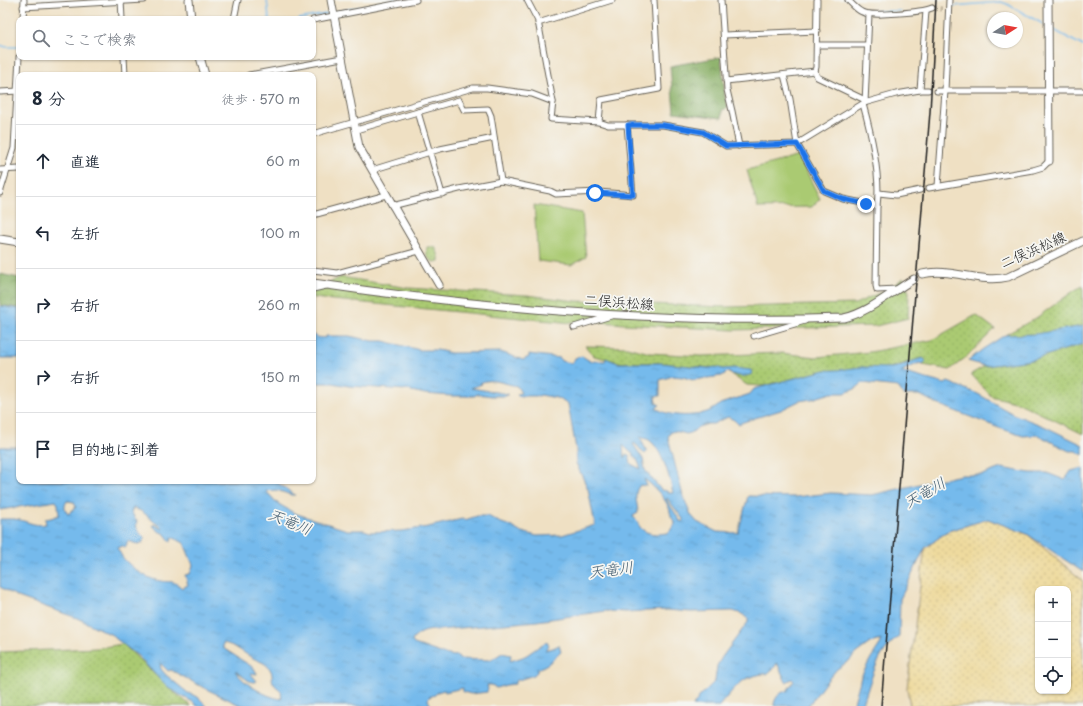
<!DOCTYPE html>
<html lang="ja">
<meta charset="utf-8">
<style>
:root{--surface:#fff;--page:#f6f6f7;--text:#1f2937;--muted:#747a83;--line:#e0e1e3}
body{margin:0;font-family:"Playpen Sans","Klee One",sans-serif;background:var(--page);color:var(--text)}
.controls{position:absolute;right:12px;bottom:12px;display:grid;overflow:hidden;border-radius:8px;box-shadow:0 1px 3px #0004}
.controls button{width:36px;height:36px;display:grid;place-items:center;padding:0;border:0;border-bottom:1px solid var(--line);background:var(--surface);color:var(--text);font:20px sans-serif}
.compass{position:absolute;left:987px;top:12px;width:36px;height:36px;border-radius:50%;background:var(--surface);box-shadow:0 1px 3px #0004;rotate:79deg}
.stop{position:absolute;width:12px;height:12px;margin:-9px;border:3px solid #1a73e8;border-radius:50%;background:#fff}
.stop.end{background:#1a73e8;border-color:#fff;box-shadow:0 1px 4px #0008}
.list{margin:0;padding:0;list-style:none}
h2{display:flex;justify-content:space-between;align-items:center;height:52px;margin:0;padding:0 16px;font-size:17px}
h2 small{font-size:13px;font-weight:400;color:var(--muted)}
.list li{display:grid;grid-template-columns:26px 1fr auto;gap:12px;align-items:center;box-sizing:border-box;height:72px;padding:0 16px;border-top:1px solid var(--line)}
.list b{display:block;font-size:15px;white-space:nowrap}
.list em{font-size:13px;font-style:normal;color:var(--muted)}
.icon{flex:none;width:22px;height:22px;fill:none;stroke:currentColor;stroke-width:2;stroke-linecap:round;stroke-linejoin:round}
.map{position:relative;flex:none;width:1083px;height:706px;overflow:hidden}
.search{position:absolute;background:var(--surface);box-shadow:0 1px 3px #0004;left:16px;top:16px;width:300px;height:44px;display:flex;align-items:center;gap:10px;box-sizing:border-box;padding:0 14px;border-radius:8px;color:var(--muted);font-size:15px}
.panel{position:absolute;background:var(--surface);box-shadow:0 1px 3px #0004;left:16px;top:72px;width:300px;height:412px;border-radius:8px}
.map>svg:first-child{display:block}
.grass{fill:url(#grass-dots);stroke:#637347}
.forest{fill:url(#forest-crowns);stroke:#526540}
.sand{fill:url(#sand-dots);stroke:#857b5d;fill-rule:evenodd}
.green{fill:#aaca72;stroke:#637347}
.water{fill:url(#water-ripples);stroke:#486b84;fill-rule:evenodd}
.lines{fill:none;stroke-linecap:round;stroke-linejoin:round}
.stream{stroke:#75baec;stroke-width:1.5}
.minor-tunnel{stroke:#c5b9a2;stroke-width:5;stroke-dasharray:5 2.5;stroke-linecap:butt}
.minor-casing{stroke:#666156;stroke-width:7}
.tertiary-casing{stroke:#666156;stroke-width:9}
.secondary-casing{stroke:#666156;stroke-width:9}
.minor{stroke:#fff;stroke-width:5}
.tertiary{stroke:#fff;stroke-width:7}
.secondary{stroke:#fff;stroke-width:7}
.rail{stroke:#1c1c1c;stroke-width:1.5}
.route{stroke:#1a73e8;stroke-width:5}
.labels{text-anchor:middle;stroke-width:3.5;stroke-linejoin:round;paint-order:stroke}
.street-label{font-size:14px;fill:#1c1c1c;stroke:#f6f6f2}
.water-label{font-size:15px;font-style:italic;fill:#405b6f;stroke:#f6f6f2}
</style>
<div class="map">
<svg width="1083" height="706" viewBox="0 0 1083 706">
<defs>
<pattern id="grass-dots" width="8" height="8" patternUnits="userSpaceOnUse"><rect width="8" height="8" fill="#aaca72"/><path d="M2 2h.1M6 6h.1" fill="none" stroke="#92ad62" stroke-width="1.8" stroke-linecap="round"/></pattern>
<pattern id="forest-crowns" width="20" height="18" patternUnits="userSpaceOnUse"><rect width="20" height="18" fill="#87ae64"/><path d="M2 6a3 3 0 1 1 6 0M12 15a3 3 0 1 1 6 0" fill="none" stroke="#6e8d52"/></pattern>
<pattern id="sand-dots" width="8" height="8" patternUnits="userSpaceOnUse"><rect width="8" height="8" fill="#eeda9e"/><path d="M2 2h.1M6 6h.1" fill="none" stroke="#ccba88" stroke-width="1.8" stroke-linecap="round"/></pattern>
<pattern id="water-ripples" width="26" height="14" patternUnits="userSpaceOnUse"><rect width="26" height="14" fill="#75baec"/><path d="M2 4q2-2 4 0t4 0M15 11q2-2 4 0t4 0" fill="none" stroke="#659fca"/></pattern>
</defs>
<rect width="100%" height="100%" fill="#f6f6f2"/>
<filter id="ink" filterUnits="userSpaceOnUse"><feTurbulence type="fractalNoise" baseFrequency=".025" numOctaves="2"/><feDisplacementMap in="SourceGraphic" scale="8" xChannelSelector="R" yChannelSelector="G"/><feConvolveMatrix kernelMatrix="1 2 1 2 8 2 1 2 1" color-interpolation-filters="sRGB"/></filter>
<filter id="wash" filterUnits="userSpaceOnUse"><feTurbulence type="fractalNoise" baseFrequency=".012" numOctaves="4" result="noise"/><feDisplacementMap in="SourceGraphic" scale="16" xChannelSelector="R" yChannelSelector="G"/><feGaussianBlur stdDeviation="0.9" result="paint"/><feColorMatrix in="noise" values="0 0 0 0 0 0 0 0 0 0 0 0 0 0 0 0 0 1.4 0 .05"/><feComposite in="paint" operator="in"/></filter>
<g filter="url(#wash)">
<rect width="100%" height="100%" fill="#efe0c3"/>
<!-- grass -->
<g class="grass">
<path d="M 427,247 L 435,247 L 439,256 L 439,261 L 434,262 C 426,259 426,254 427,247 Z"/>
<polygon points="341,277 408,288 527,295 576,301 725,307 855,304 888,289 903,278 909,292 908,318 876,326 734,330 624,324 582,320 572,323 313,298 313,291"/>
<polygon points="1083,286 1083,326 1021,337 1005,335 1036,318 1075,290"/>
<polygon points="976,315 995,329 965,358 950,370 923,365 923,358 886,369 818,372 764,386 747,385 723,369 655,363 623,363 594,356 585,346 627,347 650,353 701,356 780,353 816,357 870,352 932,340"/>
<polygon points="1083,344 1083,434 1019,403 991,396 971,374 985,366 1032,360"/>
<polygon points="123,644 169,688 191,706 0,706 0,652 97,648"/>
</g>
<!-- forest -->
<g class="forest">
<polygon points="721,57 725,97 728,108 722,110 722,118 674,112 670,66"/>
<polygon points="0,274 19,278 19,308 0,305"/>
</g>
<!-- sand -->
<path class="sand" d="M 988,519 L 1027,534 L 1083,581 L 1083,706 L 910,706 L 907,688 L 925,548 L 948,531 ZM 1038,589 L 1068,589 L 1068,691 L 1038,691 Z"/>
<!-- green -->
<g class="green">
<polygon points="799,156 820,199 812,207 758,208 747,170"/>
<polygon points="534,205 582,213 586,257 571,265 538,261"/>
</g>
<!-- water -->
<g class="water">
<polygon points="0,306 19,309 19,358 0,358"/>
<polygon points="1083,326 1083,344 1032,360 985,366 968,361 983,349 1005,335 1035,334"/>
<path d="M 313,335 L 315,335 L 316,337 L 326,338 L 326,336 L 349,336 L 373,341 L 383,341 L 420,350 L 437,350 L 451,353 L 501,352 L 523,360 L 529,357 L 529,354 L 560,358 L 561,361 L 572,363 L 575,358 L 582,356 L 590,361 L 605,361 L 606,358 L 618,363 L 662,363 L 708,368 L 716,367 L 723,369 L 734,368 L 751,370 L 752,374 C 743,378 736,376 727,372 L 722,376 L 693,380 L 683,377 L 673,376 L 660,380 L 660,396 L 655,396 L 656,403 L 660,405 L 656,408 C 671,419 707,418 720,404 L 750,394 L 754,389 L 825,370 C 838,371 850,368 862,367 C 874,367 885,369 897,367 C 906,365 913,360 923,358 L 926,361 L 923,365 L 919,363 L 904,370 L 901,372 L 945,384 L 948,382 L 978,394 L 1013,414 L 1046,427 L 1083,445 L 1083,455 L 1076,451 L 1069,451 L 1038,435 L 1023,436 L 999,428 L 937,404 L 920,395 L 904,395 L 898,387 L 863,383 L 855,389 L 845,393 L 831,393 L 812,399 L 799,401 L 781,410 L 755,418 L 738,424 L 734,420 L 728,417 L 713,424 L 708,424 L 698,427 L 694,431 L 687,434 L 674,431 L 670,433 L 668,437 L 683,496 L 691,515 L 697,522 L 717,532 L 738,533 L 748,496 L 795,497 L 831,493 L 872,495 L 937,480 L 962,475 L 982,475 L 1001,468 L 1030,473 L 1047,473 L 1065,480 L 1071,471 L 1083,468 L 1083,572 L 1027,534 L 988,519 L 948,531 L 925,548 L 900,599 L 899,637 C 876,652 871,682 862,706 L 853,706 L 861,677 L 871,658 L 881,643 L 881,640 L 870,643 L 855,654 L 849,661 L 837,669 L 825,683 L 808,706 L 774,706 C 774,699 779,692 787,691 L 794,681 L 792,679 L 786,682 L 777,663 L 774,668 L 767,674 C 763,673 749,677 746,679 C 738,683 725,699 719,706 L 693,706 L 700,696 L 715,681 L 717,666 L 722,657 L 748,622 L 748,619 L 742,614 L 733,611 L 691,612 L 667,610 L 626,612 L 606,611 L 537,621 L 439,630 C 429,630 421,631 413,639 L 412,641 L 414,644 C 428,648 444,656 458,656 L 459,659 L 491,660 L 502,653 L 511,655 L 510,661 C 517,659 525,657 531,652 C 536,649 541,644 547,642 L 549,646 L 545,650 L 553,648 L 559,645 L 561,652 L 549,663 L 537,670 L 537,672 L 534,675 L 515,681 L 515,684 L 506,685 L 496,688 L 492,685 L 487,685 L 488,689 L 487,692 L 471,694 L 463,692 L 463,688 L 445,692 L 444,690 L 437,692 L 435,695 L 429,697 L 428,700 L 431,706 L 242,706 L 206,689 L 171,670 L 168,671 L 160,663 L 161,669 L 166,675 L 188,693 L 198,697 L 207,706 L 197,706 L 193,702 L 180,695 L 164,684 L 138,656 L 115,638 L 114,636 L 77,618 L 18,597 L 0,587 L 0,519 C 4,519 9,519 14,519 C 26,520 34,527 46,524 L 45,519 L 51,518 L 59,515 L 58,504 L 56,501 L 0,510 L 0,447 L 19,447 L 19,481 L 275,481 L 295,495 L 291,495 L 277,490 L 266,491 L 277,503 L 294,513 L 347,530 L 364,530 L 370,532 L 402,531 L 428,527 L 462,519 L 465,520 L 477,516 L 488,516 L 499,522 L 513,527 L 518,531 L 537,536 L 562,535 L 595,525 L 588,489 L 576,463 L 576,449 L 568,404 L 561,399 L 541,395 L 538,396 L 518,396 L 517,394 L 521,393 L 517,386 C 505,384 491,377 480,383 L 482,384 L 471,388 L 508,394 L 506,396 L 492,396 L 478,394 L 474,396 L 452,396 L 425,394 L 407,390 L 349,386 L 333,383 L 313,383 ZM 640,437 C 643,438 647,439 649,440 C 662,449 670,478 673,493 L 669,493 L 667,491 L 661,490 L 645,470 L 643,459 L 633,444 L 634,443 C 639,446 640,451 645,454 L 647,452 ZM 623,445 C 632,455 636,454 641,469 L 631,464 L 629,455 L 626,454 L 625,458 L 624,458 ZM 644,479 C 652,484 665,498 669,508 C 671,514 670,517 675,522 L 675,524 L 668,533 C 659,534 647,536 640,527 C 637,523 638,520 633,517 L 633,516 L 638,513 C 638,503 632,494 640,485 L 647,486 ZM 667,498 L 683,519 L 683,521 L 681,522 L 666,499 ZM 67,501 L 74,502 L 76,507 L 68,514 C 64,509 64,506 67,501 ZM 133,508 C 146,512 146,516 156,523 C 159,525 161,525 163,529 L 154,524 L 153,526 L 160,532 L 164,533 L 171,542 L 172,537 L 184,543 L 193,565 L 190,574 L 185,575 L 188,585 L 182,588 C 172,579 172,583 161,581 C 149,580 134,570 126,561 C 122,558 120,552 117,548 L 122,546 L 126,547 L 128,541 L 137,544 L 142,543 L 145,538 L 139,532 L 136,525 L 137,521 L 131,512 ZM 223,643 C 235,645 242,652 251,657 C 258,661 268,663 271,671 C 273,675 271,680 274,684 C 278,690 283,688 281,699 C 266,697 244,684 235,671 C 243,674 246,682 254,682 L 257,681 L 250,673 L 257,674 L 254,668 L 223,648 Z"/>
</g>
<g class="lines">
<!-- stream -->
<g class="stream">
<polyline points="267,0 269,19"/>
<polyline points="952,6 1001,2 1007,4 1043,24"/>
<polyline points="869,11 900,11"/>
<polyline points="335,12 396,0"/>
<polyline points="299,19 331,13"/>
<polyline points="1052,29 1083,46"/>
<polyline points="0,45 6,47 17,47"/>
</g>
</g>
</g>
<g filter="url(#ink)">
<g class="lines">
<!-- minor-tunnel -->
<polyline class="minor-tunnel" points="932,8 942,9"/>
<defs>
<g id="minor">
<polyline points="121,0 122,19"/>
<polyline points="527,0 538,21 553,102"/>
<polyline points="721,0 727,90 732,111 739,146"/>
<polyline points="817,0 816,67 815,71 817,77 865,100"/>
<path d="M 848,0 C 852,4 857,10 862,12 C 870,17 923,12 932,8"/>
<polyline points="23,7 144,0"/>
<polyline points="23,19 24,0"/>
<polyline points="234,19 238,0"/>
<polyline points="313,20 416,0"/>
<polyline points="538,23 612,0"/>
<polyline points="724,35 817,31"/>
<polyline points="817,45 867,45"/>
<polyline points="124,57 125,75"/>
<polyline points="249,75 342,58"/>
<polyline points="784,75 790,99 797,144 824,191 843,199 877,206"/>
<polyline points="726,81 815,71"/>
<polyline points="920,90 926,11"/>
<polyline points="937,91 1083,91"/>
<polyline points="0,92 19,91"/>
<polyline points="865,103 869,14"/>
<path d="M 863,104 C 871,133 881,177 877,206 L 876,286 L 877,290 L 897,289"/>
<polyline points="418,112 442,194"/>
<polyline points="599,122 601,100 659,89 654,0"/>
<polyline points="356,130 459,100 464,110 488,109 491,116 501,181"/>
<polyline points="313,134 473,88 487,88 532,94 553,102 551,119 599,122 608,125 663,125 703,132 726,146 797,144 864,103 896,94 920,90 928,90"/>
<polyline points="0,170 19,169"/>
<polyline points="372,170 440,149 494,138"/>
<polyline points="938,186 945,91 949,0"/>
<polyline points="929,188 1033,170 1043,167 1049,161"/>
<polyline points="0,193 14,148 19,57"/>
<polyline points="879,193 896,195 920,190"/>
<polyline points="392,206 459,189 501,181 550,191 556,194 599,192 633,195 627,125"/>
<polyline points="313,215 386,195"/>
<polyline points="313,270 337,273 419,251"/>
<polyline points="313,289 326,286"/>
<polyline points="574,327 611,316"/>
<polyline points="754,336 805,321"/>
</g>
<g id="tertiary">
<polyline points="189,0 191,19"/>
<polyline points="331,0 359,147 439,285"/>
<polyline points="1048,0 1049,161"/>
<polyline points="200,57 205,75"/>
</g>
<g id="secondary">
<polyline points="0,239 19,242"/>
<path d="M 922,274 C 951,267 979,284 1008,277 L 1083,241"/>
<path d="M 313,283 C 489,309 666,324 844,318 C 870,312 891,292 914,279"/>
</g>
</defs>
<!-- minor casing -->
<use href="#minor" class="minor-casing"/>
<!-- tertiary casing -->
<use href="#tertiary" class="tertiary-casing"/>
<!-- secondary casing -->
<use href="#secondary" class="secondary-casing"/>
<!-- minor -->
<use href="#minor" class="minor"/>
<!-- tertiary -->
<use href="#tertiary" class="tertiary"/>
<!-- secondary -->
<use href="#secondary" class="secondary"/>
<!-- rail -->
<polyline class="rail" points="881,706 930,112 936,0"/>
</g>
</g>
<g class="lines" filter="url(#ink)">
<!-- route -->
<polyline class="route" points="595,193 633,195 628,125 663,125 703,132 726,146 797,144 824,191 843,199 866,204"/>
</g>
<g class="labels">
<!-- street labels -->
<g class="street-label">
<text transform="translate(1033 250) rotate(-24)" y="5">二俣浜松線</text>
<text transform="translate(619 302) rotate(4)" y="5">二俣浜松線</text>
</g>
<!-- water labels -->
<g class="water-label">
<text transform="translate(925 493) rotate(-30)" y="5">天竜川</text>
<text transform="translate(290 522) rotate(22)" y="5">天竜川</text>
<text transform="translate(611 570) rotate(-7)" y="5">天竜川</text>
</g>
</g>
</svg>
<div class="controls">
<button>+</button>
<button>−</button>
<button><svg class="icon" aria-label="locate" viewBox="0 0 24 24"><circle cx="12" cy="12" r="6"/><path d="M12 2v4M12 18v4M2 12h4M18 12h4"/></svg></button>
</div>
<svg class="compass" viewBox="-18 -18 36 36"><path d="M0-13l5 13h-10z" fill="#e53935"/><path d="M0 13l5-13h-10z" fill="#747a83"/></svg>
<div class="stop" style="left:595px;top:193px"></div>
<div class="stop end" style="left:866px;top:204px"></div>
<div class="search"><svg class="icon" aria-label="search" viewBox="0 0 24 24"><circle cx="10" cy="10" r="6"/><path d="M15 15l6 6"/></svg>ここで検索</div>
<section class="panel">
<h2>8 分<small>徒歩 · 570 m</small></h2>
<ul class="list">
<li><svg class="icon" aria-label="ahead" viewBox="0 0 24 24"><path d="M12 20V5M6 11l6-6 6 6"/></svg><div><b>直進</b></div><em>60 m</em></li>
<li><svg class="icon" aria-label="left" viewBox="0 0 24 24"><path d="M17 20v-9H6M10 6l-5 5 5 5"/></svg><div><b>左折</b></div><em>100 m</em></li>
<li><svg class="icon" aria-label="right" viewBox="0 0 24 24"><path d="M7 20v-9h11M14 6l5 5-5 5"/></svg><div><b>右折</b></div><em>260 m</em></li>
<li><svg class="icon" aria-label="right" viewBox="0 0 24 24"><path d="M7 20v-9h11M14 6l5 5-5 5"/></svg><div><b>右折</b></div><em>150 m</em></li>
<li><svg class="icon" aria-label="arrive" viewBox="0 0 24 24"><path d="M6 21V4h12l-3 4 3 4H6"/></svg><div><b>目的地に到着</b></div></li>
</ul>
</section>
</div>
